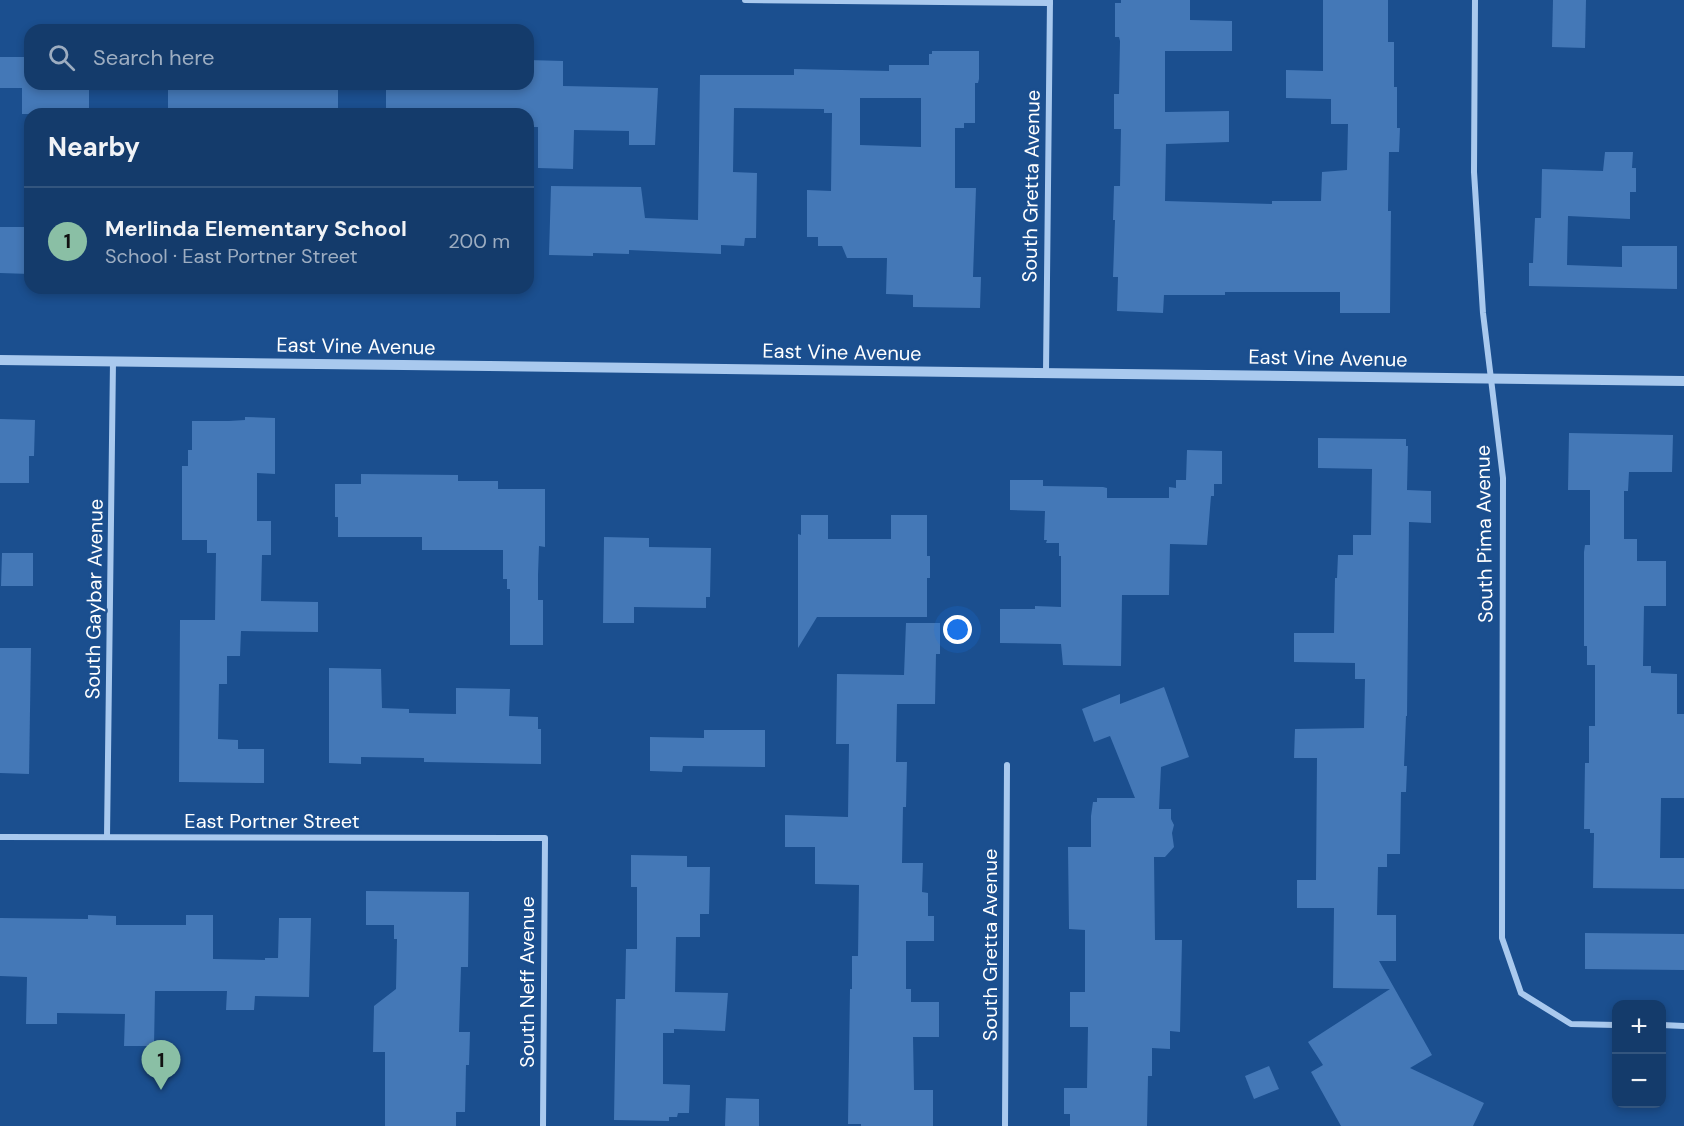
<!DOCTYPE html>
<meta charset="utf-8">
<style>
:root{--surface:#143b6b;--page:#214673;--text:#f1f3f6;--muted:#9dadc1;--line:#33557e;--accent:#8abfa5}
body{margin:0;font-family:"DM Sans",sans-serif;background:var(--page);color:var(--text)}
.controls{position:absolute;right:18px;bottom:18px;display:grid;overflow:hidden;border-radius:12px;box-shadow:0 3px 9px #0003}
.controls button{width:54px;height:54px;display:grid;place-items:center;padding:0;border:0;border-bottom:2px solid var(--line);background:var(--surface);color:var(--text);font:30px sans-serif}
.you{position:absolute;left:958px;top:630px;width:21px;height:21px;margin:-15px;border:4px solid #fff;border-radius:50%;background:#1a73e8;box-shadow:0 0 0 9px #1a73e833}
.badge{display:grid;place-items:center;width:39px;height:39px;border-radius:50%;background:var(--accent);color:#111;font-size:20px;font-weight:700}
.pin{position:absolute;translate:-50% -50px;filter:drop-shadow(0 2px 3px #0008)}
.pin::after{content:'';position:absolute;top:32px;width:21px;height:18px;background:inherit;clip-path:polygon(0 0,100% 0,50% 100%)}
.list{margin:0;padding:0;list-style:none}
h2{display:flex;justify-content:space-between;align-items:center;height:78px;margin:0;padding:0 24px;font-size:26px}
h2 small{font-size:20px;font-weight:400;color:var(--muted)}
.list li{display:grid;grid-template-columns:39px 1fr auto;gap:18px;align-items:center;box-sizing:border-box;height:108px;padding:0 24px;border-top:2px solid var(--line)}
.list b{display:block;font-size:22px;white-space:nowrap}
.list p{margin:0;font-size:20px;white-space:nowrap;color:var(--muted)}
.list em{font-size:20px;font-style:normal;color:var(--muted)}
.icon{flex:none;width:33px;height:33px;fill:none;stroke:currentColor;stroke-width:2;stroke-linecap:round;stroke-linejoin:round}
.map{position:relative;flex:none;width:1684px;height:1126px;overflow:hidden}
.search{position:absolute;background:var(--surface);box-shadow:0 3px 9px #0003;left:24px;top:24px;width:510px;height:66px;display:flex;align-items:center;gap:15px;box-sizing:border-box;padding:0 21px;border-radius:18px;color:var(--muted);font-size:22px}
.panel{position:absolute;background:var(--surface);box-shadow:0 3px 9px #0003;left:24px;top:108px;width:510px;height:186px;border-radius:18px}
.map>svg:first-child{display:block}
.building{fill:#4478b7;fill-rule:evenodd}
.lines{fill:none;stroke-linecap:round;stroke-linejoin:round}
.minor{stroke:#a9c9ee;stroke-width:6}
.tertiary{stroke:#a9c9ee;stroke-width:10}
.labels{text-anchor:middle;stroke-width:5;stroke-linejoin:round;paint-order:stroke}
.street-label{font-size:20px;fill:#fff;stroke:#1b4f8f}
</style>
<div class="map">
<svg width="1684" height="1126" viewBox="0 0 1684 1126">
<rect width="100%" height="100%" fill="#1b4f8f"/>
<!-- building -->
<g class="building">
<polygon points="1121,0 1190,0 1190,20 1232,21 1232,51 1165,51 1165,112 1229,111 1229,142 1166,144 1165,201 1272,204 1272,201 1321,201 1322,172 1347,170 1348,124 1331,124 1331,99 1286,98 1286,70 1323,71 1323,0 1388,0 1388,42 1394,42 1394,87 1397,87 1397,128 1400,128 1399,152 1389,152 1388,211 1391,211 1390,313 1340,313 1340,292 1225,292 1225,295 1164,295 1163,313 1117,311 1118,277 1113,277 1115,220 1113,220 1114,186 1120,186 1121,129 1114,129 1114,94 1119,94 1120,41 1119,37 1115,37 1115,3 1121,3"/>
<polygon points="1553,0 1586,0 1585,48 1552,47"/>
<path d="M 932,51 L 979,51 L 979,79 L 978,83 L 975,83 L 975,123 L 964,123 L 964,128 L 955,128 L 955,188 L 976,188 L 973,277 L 981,277 L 980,308 L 913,307 L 913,295 L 886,294 L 887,258 L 847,258 L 842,246 L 818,246 L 818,237 L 807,237 L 807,190 L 831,191 L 832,113 L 824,113 L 824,109 L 734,108 L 733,172 L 757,173 L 756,238 L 745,238 L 744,246 L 721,245 L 721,254 L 629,250 L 629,254 L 593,253 L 593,256 L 549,255 L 551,186 L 641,187 L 645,218 L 698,220 L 700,75 L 794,75 L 794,69 L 889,71 L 889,65 L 929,65 L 929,54 L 932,54 ZM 860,98 L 921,98 L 921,147 L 860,145 Z"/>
<polygon points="0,57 30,57 30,84 89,84 89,109 85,109 85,114 22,114 22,88 0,88"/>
<polygon points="528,60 563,61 563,86 658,88 655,145 629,145 629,131 574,130 573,169 538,168 538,127 528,127 528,114 479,114 479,111 386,111 386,84 528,84"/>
<rect x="168" y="84" width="170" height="30"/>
<polygon points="1605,152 1633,152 1632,168 1636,168 1636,192 1630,192 1630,219 1568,216 1567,265 1622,267 1622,246 1677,246 1677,289 1529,286 1529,263 1533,263 1535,218 1541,218 1542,169 1603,171"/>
<polygon points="0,227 30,227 30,274 0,273"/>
<polygon points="245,417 275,418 275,474 257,473 257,521 271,521 271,555 262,555 261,601 318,602 318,632 241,631 240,656 227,656 227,684 219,684 218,739 238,740 238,749 264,749 264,783 179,782 180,620 215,620 216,553 207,553 207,540 182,540 182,466 188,466 188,450 192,450 192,421 229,421 245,420"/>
<polygon points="0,419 35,420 34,456 29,456 29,483 0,483"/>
<polygon points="1569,433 1673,435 1672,472 1629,472 1628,491 1624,491 1624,539 1637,539 1637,561 1666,561 1666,606 1644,606 1643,666 1651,666 1651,673 1677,674 1677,714 1684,714 1684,798 1661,798 1660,858 1684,858 1684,889 1593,888 1594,833 1590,833 1590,829 1584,829 1585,763 1589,763 1589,726 1595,726 1595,665 1587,665 1587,646 1584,646 1584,552 1585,545 1590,545 1590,490 1568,490"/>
<polygon points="1318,438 1406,439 1406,446 1408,446 1407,490 1431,491 1431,523 1409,522 1407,716 1406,716 1404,766 1407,766 1406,792 1401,792 1400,854 1387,854 1387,867 1378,867 1377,915 1396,915 1396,961 1379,961 1432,1055 1410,1068 1484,1103 1473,1126 1341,1126 1311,1072 1323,1065 1308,1042 1390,989 1333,988 1334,908 1297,908 1297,880 1316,880 1317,758 1294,758 1295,729 1364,728 1365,679 1355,679 1355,663 1294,662 1294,633 1334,633 1335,578 1337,578 1338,555 1353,555 1353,535 1371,535 1372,469 1318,468"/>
<polygon points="1187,450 1222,451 1222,484 1214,484 1214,496 1211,496 1207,545 1170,544 1169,595 1122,595 1121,666 1063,665 1061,644 1000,643 1000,609 1035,609 1035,606 1061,607 1061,556 1059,556 1059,543 1046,543 1047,540 1044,540 1045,511 1010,510 1010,480 1043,480 1043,486 1103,487 1107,488 1107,498 1169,498 1169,487 1176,488 1176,480 1186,480"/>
<polygon points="361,474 458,475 458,481 498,481 498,489 545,489 545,547 539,546 538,575 538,600 543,600 543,645 510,645 510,589 507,589 507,579 503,579 503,550 422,550 422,537 338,537 338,517 335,517 335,484 361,484"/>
<polygon points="801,515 828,515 828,539 891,539 891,515 927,515 927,556 930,556 930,578 927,578 927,617 817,617 798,648 798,534 801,535"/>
<polygon points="604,537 649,538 649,547 711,548 710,597 706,597 706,608 634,607 634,623 603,623"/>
<polygon points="2,553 33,553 33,586 1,586"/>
<polygon points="906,623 940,623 940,654 936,654 935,704 897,704 896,762 907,762 906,807 903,807 902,863 923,863 922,892 928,893 928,916 934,916 934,941 906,941 906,989 911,989 911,1002 939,1002 939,1037 913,1037 914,1090 933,1090 933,1126 861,1126 861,1124 848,1124 850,989 852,989 852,956 858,956 859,885 815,884 815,847 785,847 785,815 848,817 849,744 836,744 837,674 904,675"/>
<polygon points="0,648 31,648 29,774 0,773"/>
<polygon points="329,668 381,669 382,708 409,709 409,713 456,714 456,688 510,689 509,716 538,717 538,729 541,729 541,764 424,762 424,758 361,757 361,764 329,763"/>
<polygon points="1164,687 1189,757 1161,767 1159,809 1171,809 1171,819 1174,825 1172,833 1174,847 1165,857 1154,857 1155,940 1182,940 1180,1032 1170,1031 1170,1049 1152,1048 1152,1076 1148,1076 1147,1126 1070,1126 1070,1114 1064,1114 1064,1088 1087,1088 1088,1027 1070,1027 1070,992 1085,992 1085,930 1069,929 1068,847 1091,847 1091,816 1093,802 1097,802 1097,798 1135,798 1110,736 1094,742 1082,709 1120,694 1120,704"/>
<polygon points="704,730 765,730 765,767 683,766 682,772 650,771 650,737 704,738"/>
<polygon points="631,855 687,856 687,867 710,867 709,914 700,914 700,937 676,937 675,992 728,993 725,1031 674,1029 674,1033 663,1033 663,1084 690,1085 689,1113 678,1113 677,1117 669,1117 669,1121 614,1120 616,999 625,999 626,949 637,949 637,887 631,887"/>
<polygon points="366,891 469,892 468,967 461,967 459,1032 470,1032 469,1065 466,1065 465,1112 456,1112 456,1126 385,1126 385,1052 373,1052 374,1006 396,989 397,939 394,939 394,925 366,925"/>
<polygon points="88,915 116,916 116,925 186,925 186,915 213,915 213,959 265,960 265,958 278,958 279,918 311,918 309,997 255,996 254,1010 226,1010 227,991 155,991 154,1046 124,1046 125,1014 57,1013 57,1024 26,1024 27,977 0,976 0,918 88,919"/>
<polygon points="1585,933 1684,934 1684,970 1585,969"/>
<polygon points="1269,1066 1279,1089 1254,1099 1245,1076"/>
<polygon points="726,1098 759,1099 759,1126 725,1126"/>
</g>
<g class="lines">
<!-- minor -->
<g class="minor">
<polyline points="745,0 1050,3"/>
<polyline points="1475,0 1474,172 1483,313 1503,478 1502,938 1521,993 1571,1024 1616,1025"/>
<polyline points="1046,372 1050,0"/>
<polyline points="0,837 545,838 543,1126"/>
<polyline points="107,837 113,361"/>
<polyline points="1662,1025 1684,1026"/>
<polyline points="1005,1126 1007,765"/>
</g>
<!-- tertiary -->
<polyline class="tertiary" points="0,360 1684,381"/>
</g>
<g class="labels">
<!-- street labels -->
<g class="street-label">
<text transform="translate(1031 186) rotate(-89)" y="7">South Gretta Avenue</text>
<text transform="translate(356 346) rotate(1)" y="7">East Vine Avenue</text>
<text transform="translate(842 352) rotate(1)" y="7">East Vine Avenue</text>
<text transform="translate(1328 358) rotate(1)" y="7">East Vine Avenue</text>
<text transform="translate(1484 534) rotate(-91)" y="7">South Pima Avenue</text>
<text transform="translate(94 599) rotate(-89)" y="7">South Gaybar Avenue</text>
<text x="272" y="828">East Portner Street</text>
<text transform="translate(990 945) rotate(-90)" y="7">South Gretta Avenue</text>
<text transform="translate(527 982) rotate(-90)" y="7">South Neff Avenue</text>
</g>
</g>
</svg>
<div class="controls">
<button>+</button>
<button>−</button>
</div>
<div class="you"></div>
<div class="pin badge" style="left:161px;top:1090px">1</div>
<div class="search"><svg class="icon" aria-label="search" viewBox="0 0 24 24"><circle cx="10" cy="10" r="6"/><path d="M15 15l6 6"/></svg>Search here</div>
<section class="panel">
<h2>Nearby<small></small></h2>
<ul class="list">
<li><span class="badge">1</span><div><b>Merlinda Elementary School</b><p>School · East Portner Street</p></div><em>200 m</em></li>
</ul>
</section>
</div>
